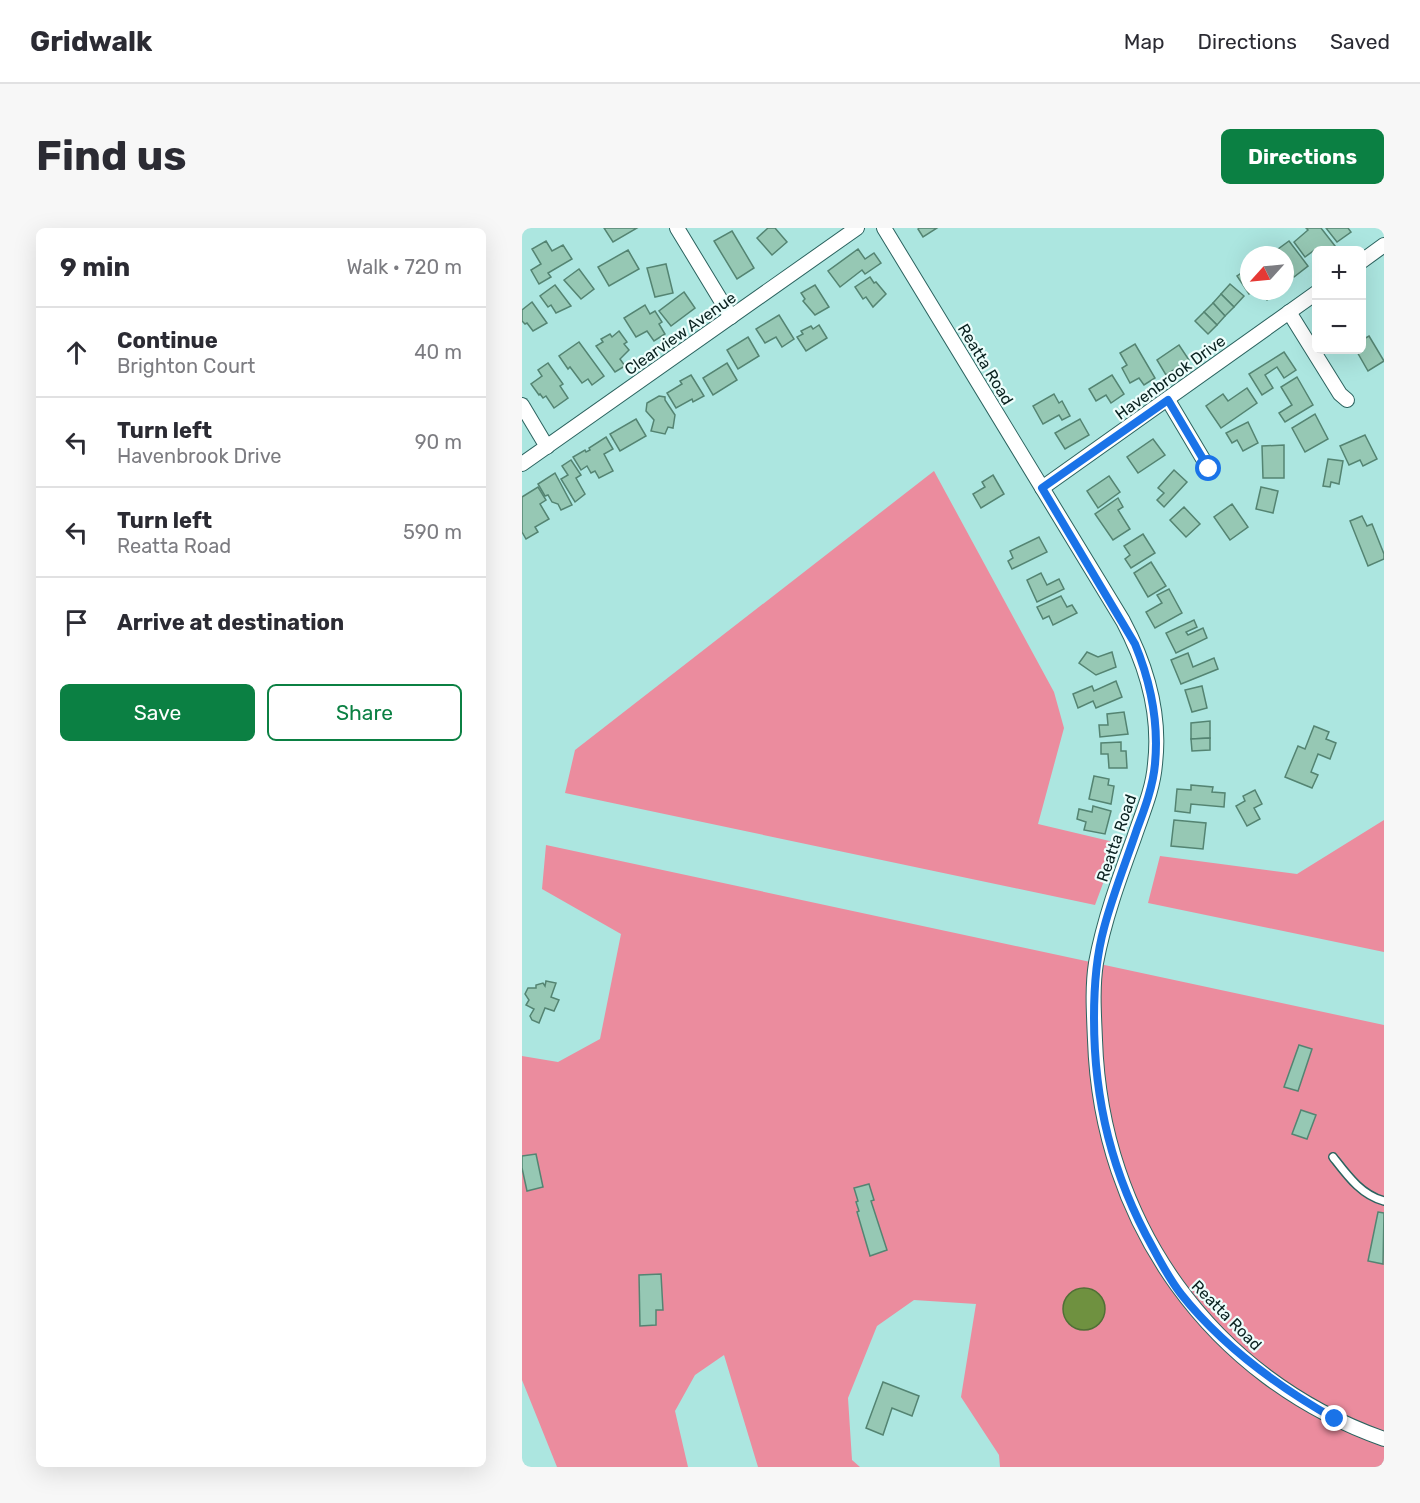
<!DOCTYPE html>
<meta charset="utf-8">
<style>
:root{--surface:#fff;--page:#f7f7f7;--text:#2b2b33;--muted:#7c7c81;--line:#e1e1e2;--accent:#0b8043}
body{margin:0;font-family:Rubik,sans-serif;background:var(--page);color:var(--text)}
.controls{position:absolute;right:18px;top:18px;display:grid;overflow:hidden;border-radius:9px;box-shadow:0 6px 24px #0002}
.controls button{width:54px;height:54px;display:grid;place-items:center;padding:0;border:0;border-bottom:2px solid var(--line);background:var(--surface);color:var(--text);font:30px sans-serif}
.compass{position:absolute;left:718px;top:18px;width:54px;height:54px;border-radius:50%;background:var(--surface);box-shadow:0 6px 24px #0002;rotate:243deg}
.stop{position:absolute;width:18px;height:18px;margin:-14px;border:4px solid #1a73e8;border-radius:50%;background:#fff}
.stop.end{background:#1a73e8;border-color:#fff;box-shadow:0 2px 6px #0008}
.list{margin:0;padding:0;list-style:none}
h2{display:flex;justify-content:space-between;align-items:center;height:78px;margin:0;padding:0 24px;font-size:26px}
h2 small{font-size:20px;font-weight:400;color:var(--muted)}
.list li{display:grid;grid-template-columns:39px 1fr auto;gap:18px;align-items:center;box-sizing:border-box;height:90px;padding:0 24px;border-top:2px solid var(--line)}
.list b{display:block;font-size:22px;white-space:nowrap}
.list p{margin:0;font-size:20px;white-space:nowrap;color:var(--muted)}
.list em{font-size:20px;font-style:normal;color:var(--muted)}
.actions{display:flex;gap:12px;padding:18px 24px}
.actions a{flex:1;padding:14px 0;border:2px solid var(--accent);border-radius:9px;text-align:center;font-size:21px;color:var(--accent)}
.actions .main{background:var(--accent);color:#fff}
.icon{flex:none;width:33px;height:33px;fill:none;stroke:currentColor;stroke-width:2;stroke-linecap:round;stroke-linejoin:round}
.map{position:relative;flex:none;width:862px;height:1239px;overflow:hidden;border-radius:9px}
header{display:flex;align-items:center;gap:36px;box-sizing:border-box;height:84px;padding:0 30px;background:var(--surface);border-bottom:2px solid var(--line)}
header strong{font-size:28px}
nav{display:flex;gap:33px;margin-inline-start:auto;font-size:21px}
.intro{display:flex;align-items:center;justify-content:space-between;box-sizing:border-box;height:144px;padding:0 36px}
h1{margin:0;font-size:42px}
.button{padding:15px 27px;border-radius:9px;background:var(--accent);color:#fff;font-size:21px;font-weight:700}
main{display:flex;gap:36px;padding:0 36px}
aside{flex:1;background:var(--surface);border-radius:9px;box-shadow:0 6px 24px #0002}
.map>svg:first-child{display:block}
.forest{fill:#eb8c9e}
.water{fill:#6f9140;stroke:#517036;stroke-width:1.5}
.building{fill:#96c8b4;stroke:#548472;stroke-width:1.5}
.lines{fill:none;stroke-linecap:round;stroke-linejoin:round}
.lane-casing{stroke:#2b635f;stroke-width:10}
.street-casing{stroke:#2b635f;stroke-width:16}
.lane{stroke:#fff;stroke-width:7}
.street{stroke:#fff;stroke-width:14}
.route{stroke:#1a73e8;stroke-width:8}
.labels{text-anchor:middle;stroke-width:4.5;stroke-linejoin:round;paint-order:stroke}
.street-label{font-size:16px;fill:#0a2220;stroke:#edfefc}
</style>
<header>
<strong>Gridwalk</strong>
<nav><a>Map</a><a>Directions</a><a>Saved</a></nav>
</header>
<div class="intro"><h1>Find us</h1><a class="button">Directions</a></div>
<main>
<aside>
<h2>9 min<small>Walk · 720 m</small></h2>
<ul class="list">
<li><svg class="icon" aria-label="ahead" viewBox="0 0 24 24"><path d="M12 20V5M6 11l6-6 6 6"/></svg><div><b>Continue</b><p>Brighton Court</p></div><em>40 m</em></li>
<li><svg class="icon" aria-label="left" viewBox="0 0 24 24"><path d="M17 20v-9H6M10 6l-5 5 5 5"/></svg><div><b>Turn left</b><p>Havenbrook Drive</p></div><em>90 m</em></li>
<li><svg class="icon" aria-label="left" viewBox="0 0 24 24"><path d="M17 20v-9H6M10 6l-5 5 5 5"/></svg><div><b>Turn left</b><p>Reatta Road</p></div><em>590 m</em></li>
<li><svg class="icon" aria-label="arrive" viewBox="0 0 24 24"><path d="M6 21V4h12l-3 4 3 4H6"/></svg><div><b>Arrive at destination</b></div></li>
</ul>
<div class="actions"><a class="main">Save</a><a>Share</a></div>
</aside>
<div class="map">
<svg width="862" height="1239" viewBox="0 0 862 1239">
<rect width="100%" height="100%" fill="#ace6e0"/>
<!-- forest -->
<g class="forest">
<polygon points="412,243 532,464 542,500 516,596 596,615 573,677 43,565 53,522"/>
<polygon points="862,592 862,724 626,675 638,628 775,646"/>
<polygon points="24,617 862,797 862,1239 478,1239 477,1227 439,1169 454,1076 392,1072 355,1098 326,1170 330,1232 338,1239 236,1239 202,1127 173,1147 153,1183 166,1239 35,1239 0,1152 0,828 36,834 78,811 99,706 20,661"/>
</g>
<!-- water -->
<circle class="water" cx="562" cy="1081" r="21"/>
<!-- building -->
<g class="building">
<polygon points="82,0 115,0 91,14"/>
<polygon points="246,0 253,0 265,14 250,27 235,10"/>
<polygon points="397,0 415,0 401,9 396,1"/>
<polygon points="784,0 799,0 813,18 808,22 795,22 794,21 783,29 772,14 786,2"/>
<polygon points="804,0 826,0 829,4 815,14"/>
<polygon points="210,3 232,40 215,51 192,13"/>
<polygon points="24,13 30,23 41,17 50,31 26,45 29,49 17,56 9,42 19,36 10,21"/>
<polygon points="767,13 786,38 772,49 763,38 763,27 748,27"/>
<polygon points="336,21 343,31 352,25 359,35 343,46 340,42 318,59 306,43"/>
<polygon points="106,22 117,41 87,58 76,39"/>
<polygon points="144,36 151,65 133,69 125,40"/>
<polygon points="727,40 727,63 732,63 727,66 715,48"/>
<polygon points="57,41 72,61 59,71 42,52"/>
<polygon points="348,49 352,55 354,54 364,66 351,79 344,69 341,71 333,59"/>
<polygon points="708,56 722,68 712,79 699,66"/>
<polygon points="33,57 49,78 34,85 29,77 26,79 18,68"/>
<polygon points="293,57 307,79 293,87 281,73 283,71 279,65"/>
<polygon points="739,63 757,63 758,64 745,72"/>
<polygon points="162,64 173,80 149,98 137,83"/>
<polygon points="699,66 712,79 703,88 691,75"/>
<polygon points="10,74 25,95 11,103 5,95 3,96 0,93 0,82"/>
<polygon points="691,75 703,88 695,97 682,84"/>
<polygon points="123,77 128,86 133,83 140,94 137,96 143,106 132,113 125,103 114,109 102,90"/>
<polygon points="682,84 695,97 686,106 673,93"/>
<polygon points="257,87 272,111 260,119 254,109 243,115 234,101"/>
<polygon points="297,97 305,110 284,123 275,109 281,106 279,103 289,98 291,101"/>
<polygon points="97,103 105,114 102,116 107,122 98,131 103,138 93,144 74,118 81,114 79,111 88,106 90,109"/>
<polygon points="847,108 862,133 846,143 834,122 840,122 840,112"/>
<polygon points="226,109 237,128 216,141 205,122"/>
<polygon points="57,114 82,148 70,157 66,151 60,155 48,139 46,141 37,128"/>
<polygon points="613,116 633,150 622,157 617,150 608,155 600,140 605,137 598,125"/>
<polygon points="657,117 667,132 644,147 635,132"/>
<polygon points="762,124 774,142 762,150 755,139 743,147 751,160 740,167 727,146"/>
<polygon points="26,135 41,156 38,158 46,170 32,180 24,168 21,170 18,166 17,167 9,156 20,148 16,142"/>
<polygon points="205,135 215,152 191,167 181,150"/>
<polygon points="169,147 182,168 171,174 170,171 154,180 145,165 160,156 158,153"/>
<polygon points="590,147 602,166 589,175 584,167 574,173 567,161"/>
<polygon points="775,149 791,177 763,194 757,185 770,177 759,159"/>
<polygon points="725,160 735,175 699,200 684,178 701,166 706,173"/>
<polygon points="532,166 537,175 540,173 548,188 540,192 537,187 521,196 511,178"/>
<polygon points="137,168 143,169 143,172 153,187 151,200 146,199 143,206 129,203 132,192 124,183 125,175"/>
<polygon points="793,186 806,211 783,224 770,200"/>
<polygon points="114,191 124,208 98,223 88,206"/>
<polygon points="558,191 567,207 543,221 533,205"/>
<polygon points="726,194 736,215 721,223 715,212 710,215 704,205"/>
<polygon points="843,207 855,231 841,238 838,232 827,237 818,218"/>
<polygon points="84,209 91,221 82,226 91,243 77,250 73,243 69,245 65,238 59,242 51,229 63,222 64,224 68,222 67,220"/>
<polygon points="631,211 643,227 616,245 605,229"/>
<polygon points="762,217 762,250 741,250 740,218"/>
<polygon points="806,231 821,233 817,256 809,254 808,259 801,258"/>
<polygon points="49,232 59,247 54,250 63,266 53,274 39,251 46,247 40,238"/>
<polygon points="652,242 665,254 642,279 635,272 642,265 636,260"/>
<polygon points="33,245 50,277 39,282 36,276 30,274 26,267 23,268 16,256"/>
<polygon points="471,247 482,266 459,280 451,266 463,259 460,254"/>
<polygon points="587,248 598,264 576,280 565,263"/>
<polygon points="16,259 24,272 18,276 27,291 13,299 16,304 4,311 0,304 0,269"/>
<polygon points="739,259 756,263 751,285 734,281"/>
<polygon points="596,270 601,279 596,282 608,301 591,312 573,286"/>
<polygon points="710,276 726,299 708,312 692,289"/>
<polygon points="662,279 678,296 664,309 648,292"/>
<polygon points="840,288 845,298 850,296 862,326 862,331 846,338 828,293"/>
<polygon points="621,306 633,325 609,340 603,331 608,327 602,318"/>
<polygon points="517,309 525,324 490,341 486,333 491,330 488,323"/>
<polygon points="629,334 644,358 626,369 612,345"/>
<polygon points="519,345 525,357 537,351 542,361 515,374 505,352"/>
<polygon points="647,361 660,385 633,400 624,384 640,375 635,367"/>
<polygon points="539,368 545,379 550,377 555,385 531,397 527,388 521,391 515,379"/>
<polygon points="672,392 675,399 664,404 666,407 681,400 685,410 654,425 644,405"/>
<polygon points="565,424 576,429 590,424 594,439 574,447 557,435"/>
<polygon points="666,425 671,439 692,430 696,441 659,456 649,432"/>
<polygon points="594,453 600,469 574,480 571,473 556,480 551,466 570,458 572,463"/>
<polygon points="680,458 685,480 670,484 663,462"/>
<polygon points="602,484 606,506 578,509 577,497 586,497 585,486"/>
<polygon points="688,493 688,510 669,511 669,495"/>
<polygon points="792,498 807,504 804,511 814,515 808,531 796,526 789,544 796,547 790,560 763,549 776,518 783,521"/>
<polygon points="688,510 688,522 670,523 669,511"/>
<polygon points="599,514 599,523 604,523 605,540 587,540 586,526 579,526 579,515"/>
<polygon points="572,548 587,551 586,557 592,558 589,576 567,571"/>
<polygon points="669,557 691,559 690,564 703,565 702,579 669,576 668,585 653,583 655,561 669,562"/>
<polygon points="733,562 740,576 732,580 738,591 725,598 714,578 723,573 721,568"/>
<polygon points="571,578 589,583 583,606 562,602 564,594 555,591 557,581 570,584"/>
<polygon points="652,592 684,595 681,621 649,618"/>
<polygon points="24,753 34,755 29,769 37,772 32,783 23,780 17,795 10,792 8,788 12,781 4,777 7,772 3,766 6,760 14,760 14,757 21,755 23,758"/>
<polygon points="777,817 790,821 776,863 762,859"/>
<polygon points="779,882 794,887 785,911 770,906"/>
<polygon points="14,926 21,959 5,963 0,940 0,928"/>
<polygon points="347,956 352,972 349,973 365,1022 348,1028 335,984 337,983 334,974 336,973 332,960"/>
<polygon points="856,984 862,985 861,1036 846,1033"/>
<polygon points="139,1046 141,1082 134,1082 134,1097 118,1098 117,1047"/>
<polygon points="361,1154 397,1168 390,1188 370,1180 361,1207 344,1200"/>
</g>
<g class="lines">
<defs>
<path id="lane" d="M 811,929 C 825,947 839,967 862,973"/>
<g id="street">
<polyline points="155,0 209,89"/>
<path d="M 362,0 L 601,393 C 625,438 639,485 633,536 C 631,562 620,586 612,610 C 597,651 582,692 574,735 C 570,760 572,787 573,812 C 579,994 689,1150 862,1211"/>
<polyline points="840,33 862,17"/>
<polyline points="767,84 818,166 825,172"/>
<polyline points="646,172 687,241"/>
<polyline points="0,177 25,219"/>
<polyline points="0,236 335,0"/>
<polyline points="520,260 794,65"/>
</g>
</defs>
<!-- lane casing -->
<use href="#lane" class="lane-casing"/>
<!-- street casing -->
<use href="#street" class="street-casing"/>
<!-- lane -->
<use href="#lane" class="lane"/>
<!-- street -->
<use href="#street" class="street"/>
</g>
<g class="lines">
<!-- route -->
<path class="route" d="M 687,241 L 646,172 L 520,260 L 613,416 C 629,455 637,494 633,536 C 631,558 623,580 615,601 C 604,634 591,666 582,700 C 574,729 572,759 572,790 C 572,873 590,947 631,1020 C 639,1035 648,1052 659,1066 C 701,1119 755,1158 813,1191"/>
</g>
<g class="labels">
<!-- street labels -->
<g class="street-label">
<text transform="translate(158 105) rotate(-35)" y="6">Clearview Avenue</text>
<text transform="translate(464 136) rotate(59)" y="6">Reatta Road</text>
<text transform="translate(648 149) rotate(-36)" y="6">Havenbrook Drive</text>
<text transform="translate(594 610) rotate(-71)" y="6">Reatta Road</text>
<text transform="translate(705 1087) rotate(45)" y="6">Reatta Road</text>
</g>
</g>
</svg>
<div class="controls">
<button>+</button>
<button>−</button>
</div>
<svg class="compass" viewBox="-18 -18 36 36"><path d="M0-13l5 13h-10z" fill="#e53935"/><path d="M0 13l5-13h-10z" fill="#7c7c81"/></svg>
<div class="stop" style="left:687px;top:241px"></div>
<div class="stop end" style="left:813px;top:1191px"></div>
</div>
</main>
